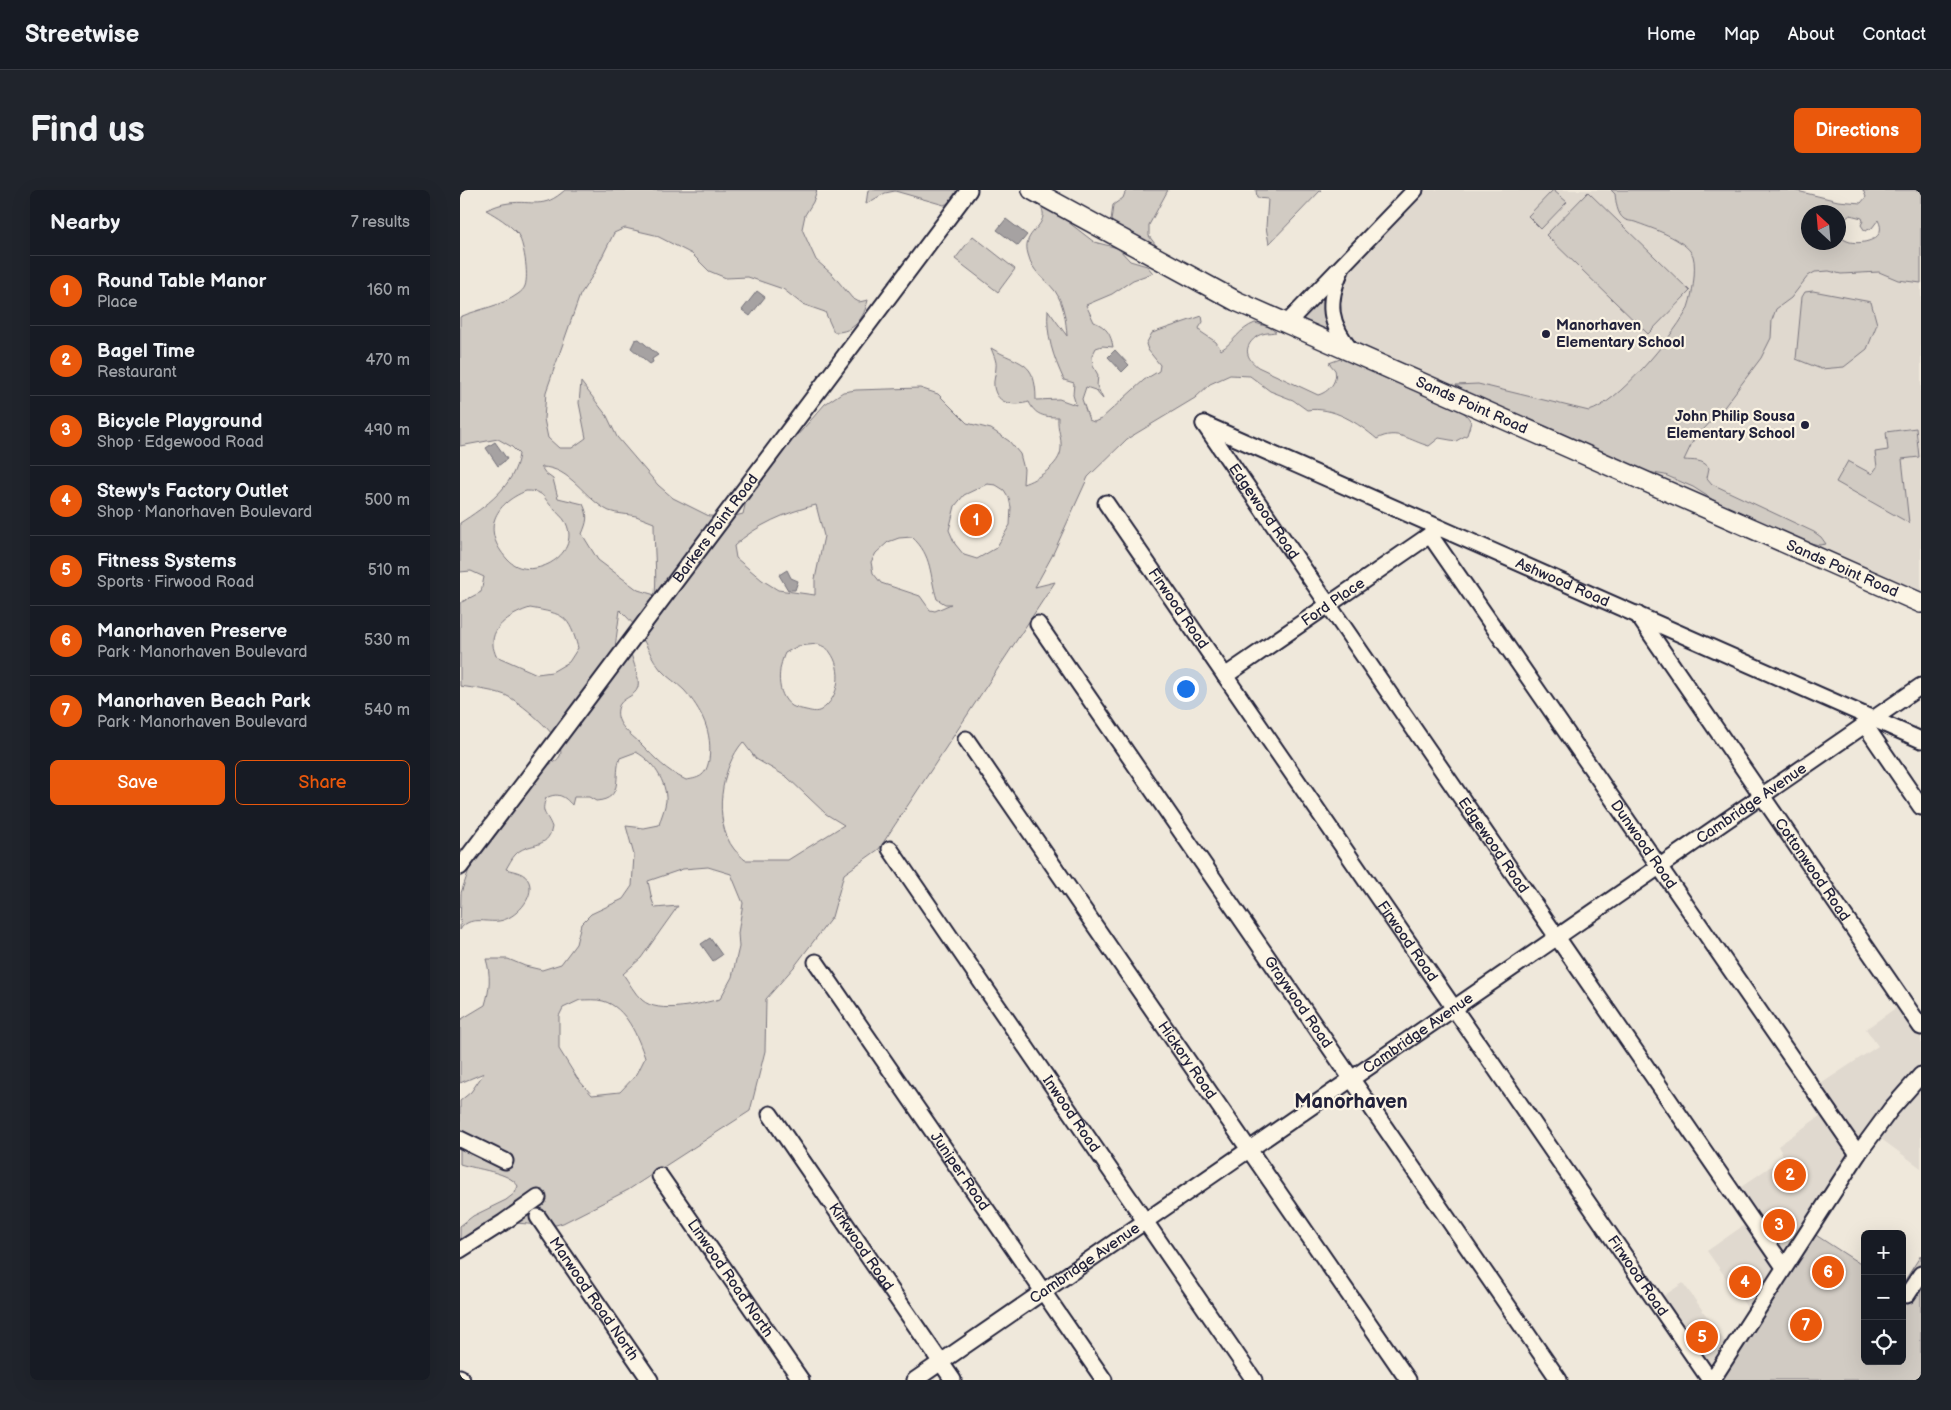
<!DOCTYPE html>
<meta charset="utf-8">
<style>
:root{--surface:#171b24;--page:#20242c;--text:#f1f3f6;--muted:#9ea1a6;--line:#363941;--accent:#ea580c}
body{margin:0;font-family:"Balsamiq Sans",sans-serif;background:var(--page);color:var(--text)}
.controls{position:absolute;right:15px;bottom:15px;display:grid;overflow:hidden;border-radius:8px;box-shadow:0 5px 20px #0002}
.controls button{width:45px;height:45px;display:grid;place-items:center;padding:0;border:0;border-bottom:1px solid var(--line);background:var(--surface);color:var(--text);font:25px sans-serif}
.compass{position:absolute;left:1341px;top:15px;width:45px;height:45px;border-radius:50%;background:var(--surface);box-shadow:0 5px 20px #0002;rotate:334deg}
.you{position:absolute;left:725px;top:498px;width:18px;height:18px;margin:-12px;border:4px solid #fff;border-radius:50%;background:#1a73e8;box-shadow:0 0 0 8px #1a73e833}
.badge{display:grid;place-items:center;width:32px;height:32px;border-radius:50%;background:var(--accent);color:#fff;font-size:16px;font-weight:700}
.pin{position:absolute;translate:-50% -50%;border:2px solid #fff;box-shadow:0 1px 5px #0006}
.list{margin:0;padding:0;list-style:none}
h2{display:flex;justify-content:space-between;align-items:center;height:65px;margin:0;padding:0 20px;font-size:21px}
h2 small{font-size:16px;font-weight:400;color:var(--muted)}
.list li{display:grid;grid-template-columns:32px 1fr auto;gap:15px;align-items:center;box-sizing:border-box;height:70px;padding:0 20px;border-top:1px solid var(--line)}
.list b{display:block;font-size:19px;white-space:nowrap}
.list p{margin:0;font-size:16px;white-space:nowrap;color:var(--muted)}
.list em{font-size:16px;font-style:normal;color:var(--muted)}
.actions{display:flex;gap:10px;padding:15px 20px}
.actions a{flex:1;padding:11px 0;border:1px solid var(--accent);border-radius:8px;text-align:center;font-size:18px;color:var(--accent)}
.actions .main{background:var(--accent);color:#fff}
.icon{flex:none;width:28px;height:28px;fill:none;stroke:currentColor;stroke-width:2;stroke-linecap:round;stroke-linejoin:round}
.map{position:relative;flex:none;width:1461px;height:1190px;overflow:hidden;border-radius:8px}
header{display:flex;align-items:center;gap:30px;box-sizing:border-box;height:70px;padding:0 25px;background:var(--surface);border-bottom:1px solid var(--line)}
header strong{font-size:24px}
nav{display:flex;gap:28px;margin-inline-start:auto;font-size:18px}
.intro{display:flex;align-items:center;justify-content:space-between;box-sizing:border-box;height:120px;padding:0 30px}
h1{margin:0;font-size:35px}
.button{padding:12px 22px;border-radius:8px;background:var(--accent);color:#fff;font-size:18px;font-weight:700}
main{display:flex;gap:30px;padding:0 30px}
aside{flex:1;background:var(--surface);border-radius:8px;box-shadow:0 5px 20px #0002}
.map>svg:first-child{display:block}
.built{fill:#e0d9cf}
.green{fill:#d1cbc3;stroke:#7a767f;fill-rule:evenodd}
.water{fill:#a6a2a2;stroke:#716f79}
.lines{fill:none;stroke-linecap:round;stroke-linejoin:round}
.minor-casing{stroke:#22223b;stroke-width:19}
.major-casing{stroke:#22223b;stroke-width:22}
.minor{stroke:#fcf5e5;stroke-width:15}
.major{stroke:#fcf5e5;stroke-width:19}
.poi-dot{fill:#22223b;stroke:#fcf5e5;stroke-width:2}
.labels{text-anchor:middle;stroke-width:4.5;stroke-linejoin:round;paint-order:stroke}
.poi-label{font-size:15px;font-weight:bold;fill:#22223b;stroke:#fcf5e5;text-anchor:start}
.street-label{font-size:15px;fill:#22223b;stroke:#fcf5e5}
.district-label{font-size:20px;font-weight:bold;fill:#22223b;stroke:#fcf5e5}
</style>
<header>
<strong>Streetwise</strong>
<nav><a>Home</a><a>Map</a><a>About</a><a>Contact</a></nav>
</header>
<div class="intro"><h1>Find us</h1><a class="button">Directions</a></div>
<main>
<aside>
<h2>Nearby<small>7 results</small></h2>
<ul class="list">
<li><span class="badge">1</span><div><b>Round Table Manor</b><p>Place</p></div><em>160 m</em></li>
<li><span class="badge">2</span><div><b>Bagel Time</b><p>Restaurant</p></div><em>470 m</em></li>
<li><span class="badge">3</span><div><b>Bicycle Playground</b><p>Shop · Edgewood Road</p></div><em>490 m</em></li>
<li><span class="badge">4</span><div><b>Stewy's Factory Outlet</b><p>Shop · Manorhaven Boulevard</p></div><em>500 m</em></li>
<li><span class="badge">5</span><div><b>Fitness Systems</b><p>Sports · Firwood Road</p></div><em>510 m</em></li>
<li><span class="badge">6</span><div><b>Manorhaven Preserve</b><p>Park · Manorhaven Boulevard</p></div><em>530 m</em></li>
<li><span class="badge">7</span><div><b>Manorhaven Beach Park</b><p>Park · Manorhaven Boulevard</p></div><em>540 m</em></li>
</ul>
<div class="actions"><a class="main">Save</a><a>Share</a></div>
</aside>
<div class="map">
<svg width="1461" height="1190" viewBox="0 0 1461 1190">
<rect width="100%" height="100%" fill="#efe8db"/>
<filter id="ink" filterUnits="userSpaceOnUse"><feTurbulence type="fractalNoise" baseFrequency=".02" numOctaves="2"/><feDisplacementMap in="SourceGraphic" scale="10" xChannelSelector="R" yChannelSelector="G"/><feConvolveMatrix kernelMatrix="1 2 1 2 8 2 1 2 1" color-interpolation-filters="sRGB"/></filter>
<g filter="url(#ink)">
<!-- built -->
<g class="built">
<polygon points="955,0 1273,0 1348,52 1461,80 1461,413 880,148 878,87"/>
<polygon points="1444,812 1461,837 1461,978 1413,943 1293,1126 1247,1061 1290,1031 1271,1004 1324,967 1318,956 1367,921 1353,899 1418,856 1406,839"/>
<polygon points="1223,1093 1271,1160 1252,1190 1196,1111"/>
</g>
<!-- green -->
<g class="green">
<path d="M 105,0 L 357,0 L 353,12 L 345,25 L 342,39 L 356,70 L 373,85 L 392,108 L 399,112 L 408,110 C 404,128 394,143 374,142 L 365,122 L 342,114 L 323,99 L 288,87 L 266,88 L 249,81 L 232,64 L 195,45 L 165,38 L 154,43 L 133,85 L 120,105 L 86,202 L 84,229 L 88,248 L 99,258 L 112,258 L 126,248 L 119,213 L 121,192 L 147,226 L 157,247 L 198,295 L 213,308 L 249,326 L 271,327 L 283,324 L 290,293 L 306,270 L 335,248 L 365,214 L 383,202 L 396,200 L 460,198 L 478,204 L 507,233 L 531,239 L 549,251 L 560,264 L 564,279 L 563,294 C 576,290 601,275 601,258 C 602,248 597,239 598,227 C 584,227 575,225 569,212 C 555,216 537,215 534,197 C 533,190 536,184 536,177 C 537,171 533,164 531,158 C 559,175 576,169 576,210 L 599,209 L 616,215 L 613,205 L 614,193 L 604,190 C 593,166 586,146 588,120 L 607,146 C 606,131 604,114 595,101 C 584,87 573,84 568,64 C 562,44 581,40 583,26 C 584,22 581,18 580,15 L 603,28 L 634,52 L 658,58 L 670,71 L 687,76 L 693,83 L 673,90 L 652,104 L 626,115 L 634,132 C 647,137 651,145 653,157 L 642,156 L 636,158 L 632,166 L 633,176 L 638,185 L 637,196 L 643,209 L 635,200 L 626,197 L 622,209 L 629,230 L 634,232 L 641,229 L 684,190 L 699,181 L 700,175 L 688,160 L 686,154 L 692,143 L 742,126 L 743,132 L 739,138 L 741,142 L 756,152 L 761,160 C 774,152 779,139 795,133 L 809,137 L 816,142 C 809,143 801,143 796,147 C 782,158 787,169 798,177 L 858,205 C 869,202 878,191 875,180 L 869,173 L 883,168 C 898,173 911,181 925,188 C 947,198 1001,210 1011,232 L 1007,245 L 996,251 L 979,248 L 969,256 C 950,251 937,238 917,249 C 898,233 873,216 847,220 L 833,210 L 810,201 L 790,186 L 770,185 L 750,194 L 735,208 L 667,249 L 628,287 L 592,366 L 575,397 L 595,392 L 419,659 L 384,684 L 372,727 L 334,777 L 306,809 L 305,861 L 290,921 L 168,1000 L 103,1033 L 92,1036 L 44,1032 L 0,1050 L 0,1036 L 13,1026 L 46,1010 L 55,1003 L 58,996 C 50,982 15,979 0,974 L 0,911 L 11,902 L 24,883 L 0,893 L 0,830 L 25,815 C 30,798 31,786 26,769 L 48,769 L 65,776 L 82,780 L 101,774 L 116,754 L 121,734 L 131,724 L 163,709 L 172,696 L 174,665 L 166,636 L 184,638 L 199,635 C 201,627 205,619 206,611 C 207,592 193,571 176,562 L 160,568 C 153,585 165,609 136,611 L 129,607 L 114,607 L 112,615 C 104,606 98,602 86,608 C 80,624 87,623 92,637 C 88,661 67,651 55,665 C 52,668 49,674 46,679 C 55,682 65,682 69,692 C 75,708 55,729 39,731 C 26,733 9,725 0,740 L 1,703 L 13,668 L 81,579 C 87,575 97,572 100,566 C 108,551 62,514 49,507 C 40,501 12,498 0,496 L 0,413 L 21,402 L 24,387 L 11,381 L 0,382 L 0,333 C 25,317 55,296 59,264 L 52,257 L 38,249 L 0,256 L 0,127 C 18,119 42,116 58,104 C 61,102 64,99 65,96 C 69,85 64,52 57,43 C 48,33 38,27 26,20 C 34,17 40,14 49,13 C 73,10 83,20 105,0 ZM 81,277 C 111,277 124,309 149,321 C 157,324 167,324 176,326 C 182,328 188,331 194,333 C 194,357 197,381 195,405 L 178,400 L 138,370 L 122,344 C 127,332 129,326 123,314 L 98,308 L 93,289 L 86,284 ZM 527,294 L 536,295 L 544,300 L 549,308 L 551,317 L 550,335 L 536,358 L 517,369 L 504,365 L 495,354 L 489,340 L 495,316 L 504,305 ZM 66,301 C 85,301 82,307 93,318 C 97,323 103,327 106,333 C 122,366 69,394 47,369 C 21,340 34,314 66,301 ZM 356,315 L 364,346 L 355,389 L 355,405 L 318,400 L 302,390 L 276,368 L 274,356 C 296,335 327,322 356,315 ZM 452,347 C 473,366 469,385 477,409 L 485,414 L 491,414 L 475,421 L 470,420 L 460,406 L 421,393 L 413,383 L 411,372 L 416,363 L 428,352 L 439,348 ZM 70,418 C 104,424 109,425 118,458 L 109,472 L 92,482 L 77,484 L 36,466 C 35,463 33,458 33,455 C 31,435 54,423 70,418 ZM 160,420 C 166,426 173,433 178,440 C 186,453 191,468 201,480 C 208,488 217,493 224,500 C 242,520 253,543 249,570 C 246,585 241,588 226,590 C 205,580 196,569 181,554 C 171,544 155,535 158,519 C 160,507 175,508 178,497 C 180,487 173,473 171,463 L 152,480 ZM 358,454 C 362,456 368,458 370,462 C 383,479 380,508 361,520 C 356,523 351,521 346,520 C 342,519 335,518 332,516 C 315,504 318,478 325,463 L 338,456 ZM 283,552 L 296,569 L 327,587 L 366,624 L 384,635 L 328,670 L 285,670 C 282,667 277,663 274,659 C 252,631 261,577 283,552 ZM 248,677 L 271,684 L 283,713 L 278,743 L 279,757 L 272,787 L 260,809 C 239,814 199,825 182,810 C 174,803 169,792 163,784 L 181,768 L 218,716 L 195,718 L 192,710 L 188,691 L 223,679 ZM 120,810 C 127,810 136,809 143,811 C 166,817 178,847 185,868 L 177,884 L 160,902 L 132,905 L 117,888 L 99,859 L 99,826 L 103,818 Z"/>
<path d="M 408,0 L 496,0 C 496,8 491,12 484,15 L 435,1 L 425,3 L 406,14 Z"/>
<polygon points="666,0 708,0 689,35 689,46 698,58 660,41 651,31 653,15 663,8"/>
<polygon points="796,0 861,0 809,54 806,37 808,9 797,8"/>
<polygon points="1093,0 1107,12 1081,39 1068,26"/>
<path d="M 1151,0 L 1333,0 L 1378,11 L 1401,13 L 1406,7 L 1403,0 L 1461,0 L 1461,93 L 1438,90 L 1419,82 L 1381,84 L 1369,81 L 1355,82 L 1348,86 L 1331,108 L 1316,119 L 1312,130 L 1311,148 L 1301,168 L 1265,216 L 1233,251 L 1224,270 C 1233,271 1243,269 1249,278 L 1247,288 L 1252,294 L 1354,342 L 1361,347 L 1366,354 L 1359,355 L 1339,350 L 1266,318 L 1233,297 L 1205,285 L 1182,281 L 1011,206 L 996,195 L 1018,194 L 1129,221 C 1157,214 1211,148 1226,122 C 1232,111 1237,78 1233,66 C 1226,49 1191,38 1175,32 C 1172,31 1166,31 1164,29 C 1157,24 1156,12 1155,4 ZM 1348,22 L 1378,22 L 1379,34 L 1390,25 L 1402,28 L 1403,31 L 1401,35 L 1405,41 L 1412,38 L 1418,30 C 1428,48 1405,55 1390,52 C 1386,51 1382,48 1378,47 L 1378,52 L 1348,52 Z"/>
<polygon points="1128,2 1230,101 1188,144 1086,45"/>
<polygon points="513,46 555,79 538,102 495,69"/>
<polygon points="878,87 880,148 827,133"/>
<polygon points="1353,101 1411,112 1417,134 1407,159 1384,177 1361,179 1336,169 1342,107 1345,102"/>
<polygon points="1456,238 1459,267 1442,269 1449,333 1376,292 1388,271 1412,284 1417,277 1415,262 1428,260 1426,242"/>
<polygon points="1348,1040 1405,1077 1405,1171 1442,1171 1442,1095 1461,1065 1461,1190 1252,1190"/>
</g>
<!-- water -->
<g class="water">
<polygon points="546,29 567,45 558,56 537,40"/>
<polygon points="297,101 305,107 290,126 282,120"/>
<polygon points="179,149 198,165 192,169 193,172 190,174 171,158 175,150"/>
<polygon points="655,160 669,175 662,182 648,167"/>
<polygon points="35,252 47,269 38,276 26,258"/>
<polygon points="327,380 331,388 338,391 335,400 328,400 319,385"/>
<polygon points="250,748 262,765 253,771 241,754"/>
</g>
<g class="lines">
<defs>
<g id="minor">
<path d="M 881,80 C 866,113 869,134 892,162"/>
<polyline points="827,133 955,0"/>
<path id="s1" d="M 744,234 L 1324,1077"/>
<path id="s2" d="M 744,234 L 1461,550"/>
<path id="s3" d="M 646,313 L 1250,1190"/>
<path id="s4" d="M 970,345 L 1398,964"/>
<path id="s5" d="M 1177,424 L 1461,837"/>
<path id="s6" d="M 578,434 L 1099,1190"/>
<path id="s7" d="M 765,486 L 977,340"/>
<polyline points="1405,535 1461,617"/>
<path id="s8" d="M 506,549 L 948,1190"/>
<path id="s9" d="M 430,659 L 794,1190"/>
<path id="s10" d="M 0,677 L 83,568 L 509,0"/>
<path id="s11" d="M 356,772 L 644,1190"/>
<path id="s12" d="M 310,924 L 493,1190"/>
<polyline points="0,949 45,971"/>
<path id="s13" d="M 200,986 L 341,1190"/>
<path id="s14" d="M 78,1027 L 190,1190"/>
<polyline points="0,1060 44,1032 78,1008"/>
<polyline points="1447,1105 1461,1084"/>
<polyline points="0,1187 2,1190"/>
<path id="s15" d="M 455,1190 L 1461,496"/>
<polyline points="1252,1190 1398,964 1431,919 1461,885"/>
</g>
<g id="major">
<path id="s16" d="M 572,0 L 776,111 L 1461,413"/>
</g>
</defs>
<!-- minor casing -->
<use href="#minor" class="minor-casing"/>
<!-- major casing -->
<use href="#major" class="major-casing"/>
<!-- minor -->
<use href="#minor" class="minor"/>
<!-- major -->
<use href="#major" class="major"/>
</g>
</g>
<!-- markers -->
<g class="poi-dot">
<circle cx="1086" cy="144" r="5"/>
<circle cx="1345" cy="235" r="5"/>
</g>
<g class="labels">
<!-- poi labels -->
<g class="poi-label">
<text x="1096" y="140">Manorhaven<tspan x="1096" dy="17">Elementary School</tspan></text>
<text x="1335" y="231" text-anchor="end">John Philip Sousa<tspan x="1335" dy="17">Elementary School</tspan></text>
</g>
<!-- street labels -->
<g class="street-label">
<text dy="5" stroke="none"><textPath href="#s16" startOffset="490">Sands Point Road</textPath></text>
<text dy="5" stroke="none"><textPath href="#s1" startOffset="106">Edgewood Road</textPath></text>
<text dy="5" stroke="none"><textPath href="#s10" startOffset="424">Barkers Point Road</textPath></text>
<text dy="5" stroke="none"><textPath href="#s16" startOffset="895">Sands Point Road</textPath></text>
<text dy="5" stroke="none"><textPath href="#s2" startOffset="392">Ashwood Road</textPath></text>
<text dy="5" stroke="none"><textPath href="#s7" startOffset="131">Ford Place</textPath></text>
<text dy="5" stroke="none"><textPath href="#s3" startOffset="128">Firwood Road</textPath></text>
<text dy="5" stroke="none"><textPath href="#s15" startOffset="1016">Cambridge Avenue</textPath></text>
<text dy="5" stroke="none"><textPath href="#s4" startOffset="376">Dunwood Road</textPath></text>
<text dy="5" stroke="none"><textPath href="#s1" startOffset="511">Edgewood Road</textPath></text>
<text dy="5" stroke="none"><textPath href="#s5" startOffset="310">Cottonwood Road</textPath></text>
<text dy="5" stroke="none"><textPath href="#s3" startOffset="532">Firwood Road</textPath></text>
<text dy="5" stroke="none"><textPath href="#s6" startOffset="459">Graywood Road</textPath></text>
<text dy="5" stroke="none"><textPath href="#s15" startOffset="611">Cambridge Avenue</textPath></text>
<text dy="5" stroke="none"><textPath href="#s8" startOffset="390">Hickory Road</textPath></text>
<text dy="5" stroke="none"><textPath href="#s9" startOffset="321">Inwood Road</textPath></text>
<text dy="5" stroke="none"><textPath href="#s11" startOffset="254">Juniper Road</textPath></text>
<text dy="5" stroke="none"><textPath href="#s12" startOffset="161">Kirkwood Road</textPath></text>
<text dy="5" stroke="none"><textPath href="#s15" startOffset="206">Cambridge Avenue</textPath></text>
<text dy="5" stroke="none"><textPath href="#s3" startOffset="938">Firwood Road</textPath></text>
<text dy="5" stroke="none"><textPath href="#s13" startOffset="124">Linwood Road North</textPath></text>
<text dy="5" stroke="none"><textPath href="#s14" startOffset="99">Marwood Road North</textPath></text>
</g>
<!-- district labels -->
<g class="district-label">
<text x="891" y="918">Manorhaven</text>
</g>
</g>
</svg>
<div class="controls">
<button>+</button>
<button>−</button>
<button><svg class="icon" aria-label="locate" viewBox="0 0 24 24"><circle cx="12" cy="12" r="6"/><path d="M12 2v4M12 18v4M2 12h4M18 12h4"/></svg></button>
</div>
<svg class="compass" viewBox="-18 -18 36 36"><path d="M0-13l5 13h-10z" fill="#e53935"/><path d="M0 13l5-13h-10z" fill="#9ea1a6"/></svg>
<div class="you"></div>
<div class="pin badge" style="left:516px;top:330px">1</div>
<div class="pin badge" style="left:1330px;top:985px">2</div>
<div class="pin badge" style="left:1319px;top:1035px">3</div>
<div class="pin badge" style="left:1285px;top:1092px">4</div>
<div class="pin badge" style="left:1242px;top:1147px">5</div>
<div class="pin badge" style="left:1368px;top:1082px">6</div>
<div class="pin badge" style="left:1346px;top:1135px">7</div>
</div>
</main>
